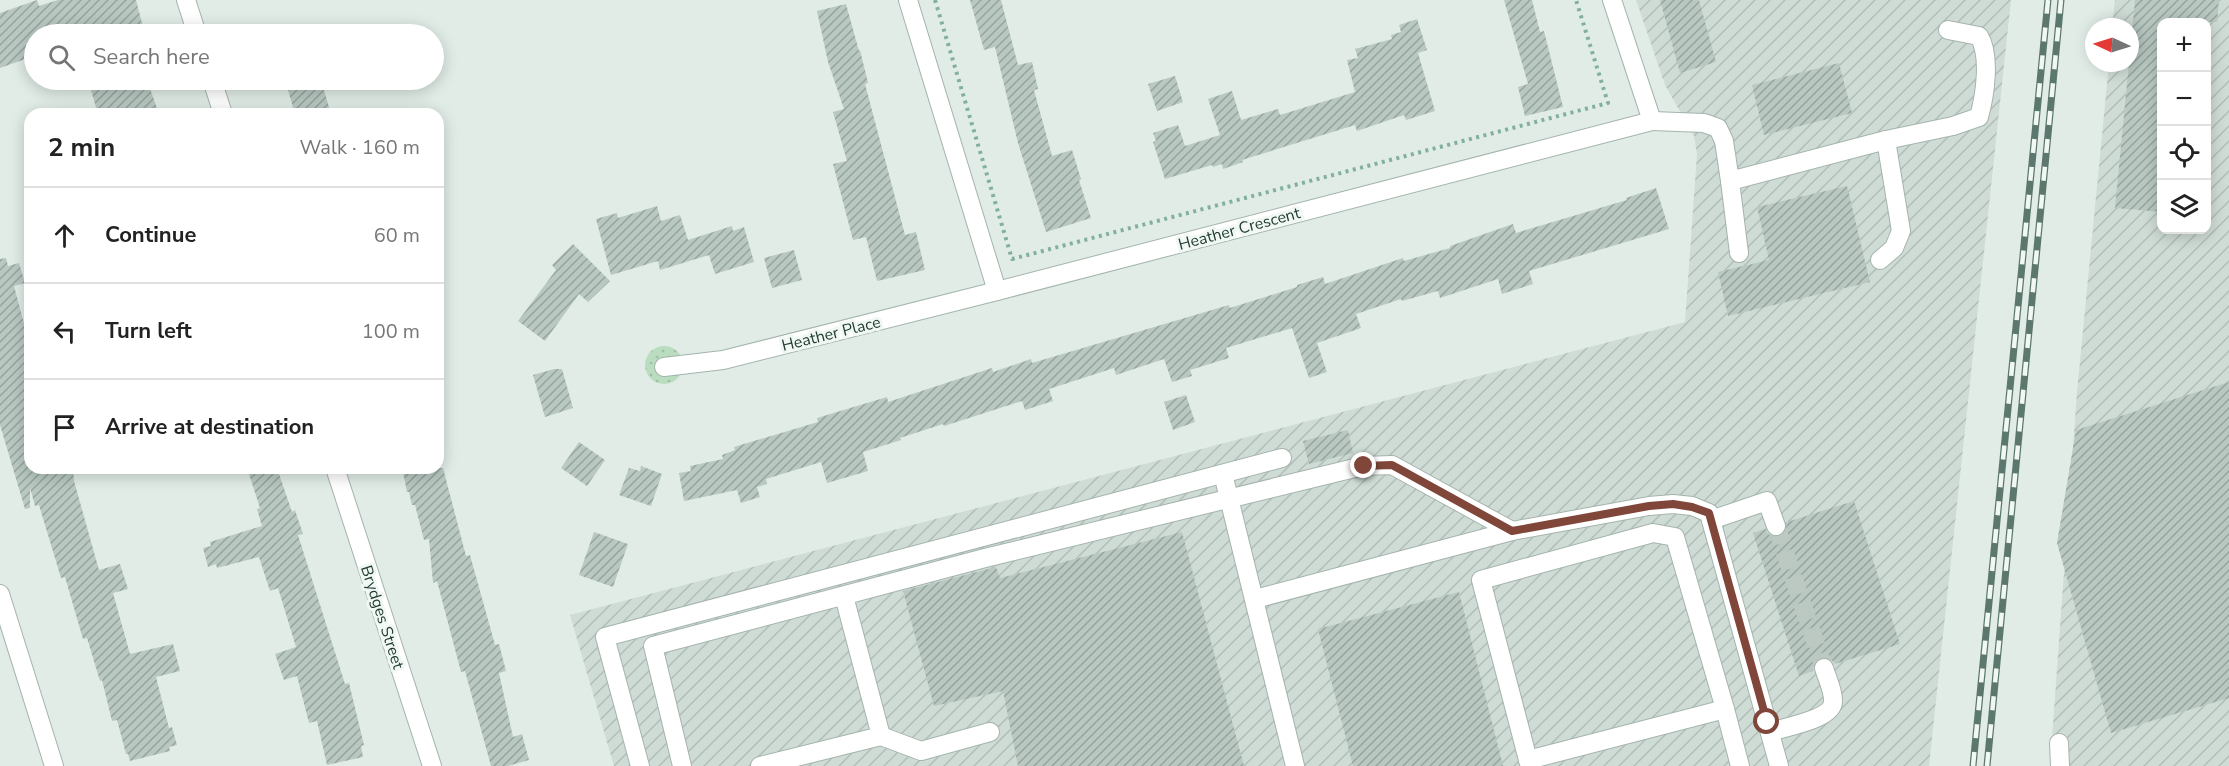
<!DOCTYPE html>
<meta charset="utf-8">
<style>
:root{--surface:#fff;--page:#f6f6f6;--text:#222;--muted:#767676;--line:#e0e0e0}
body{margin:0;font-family:"Nunito Sans",sans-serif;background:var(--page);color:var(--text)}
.controls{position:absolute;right:18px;top:18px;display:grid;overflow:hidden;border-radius:12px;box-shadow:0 3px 15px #0003}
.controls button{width:54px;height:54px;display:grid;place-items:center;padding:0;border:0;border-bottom:2px solid var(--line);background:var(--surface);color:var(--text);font:30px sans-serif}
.compass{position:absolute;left:2085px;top:18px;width:54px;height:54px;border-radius:50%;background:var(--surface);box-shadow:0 3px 15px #0003;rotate:274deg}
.stop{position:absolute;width:18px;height:18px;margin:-14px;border:4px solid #80463a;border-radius:50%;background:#fff}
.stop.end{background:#80463a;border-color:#fff;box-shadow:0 2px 6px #0008}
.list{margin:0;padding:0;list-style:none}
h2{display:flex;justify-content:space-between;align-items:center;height:78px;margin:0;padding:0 24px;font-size:26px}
h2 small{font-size:20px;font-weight:400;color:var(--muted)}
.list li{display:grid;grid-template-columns:39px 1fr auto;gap:18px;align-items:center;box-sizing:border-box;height:96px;padding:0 24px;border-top:2px solid var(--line)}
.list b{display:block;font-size:22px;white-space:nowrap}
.list em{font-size:20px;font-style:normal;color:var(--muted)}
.icon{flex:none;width:33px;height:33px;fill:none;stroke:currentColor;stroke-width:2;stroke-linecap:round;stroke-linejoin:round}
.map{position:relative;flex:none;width:2229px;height:766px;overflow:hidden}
.search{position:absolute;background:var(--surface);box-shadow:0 3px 15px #0003;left:24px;top:24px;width:420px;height:66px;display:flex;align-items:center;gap:15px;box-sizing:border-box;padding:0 21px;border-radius:33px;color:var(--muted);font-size:22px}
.panel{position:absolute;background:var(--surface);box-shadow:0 3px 15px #0003;left:24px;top:108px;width:420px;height:366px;border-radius:18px}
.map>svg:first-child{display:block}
.industrial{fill:url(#industrial-furrows);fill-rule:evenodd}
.grass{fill:url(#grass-dots)}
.building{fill:url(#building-hatch)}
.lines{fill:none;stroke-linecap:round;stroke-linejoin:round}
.minor-tunnel{stroke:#bbc9c2;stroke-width:18;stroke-dasharray:18 9;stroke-linecap:butt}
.minor-casing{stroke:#a4b4ad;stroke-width:20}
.path{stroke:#81b09d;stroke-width:4;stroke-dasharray:3 4.5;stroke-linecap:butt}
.minor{stroke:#fff;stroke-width:18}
.rail-casing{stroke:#5c786e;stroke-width:7}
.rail{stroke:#f1f8f4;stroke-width:4.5;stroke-dasharray:14;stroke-linecap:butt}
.route{stroke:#80463a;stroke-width:8}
.labels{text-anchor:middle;stroke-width:6;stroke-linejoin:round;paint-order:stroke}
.street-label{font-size:16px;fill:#213c33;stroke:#f1f8f4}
</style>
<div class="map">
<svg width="2229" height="766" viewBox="0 0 2229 766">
<defs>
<pattern id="industrial-furrows" width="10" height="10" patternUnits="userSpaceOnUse" patternTransform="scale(1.5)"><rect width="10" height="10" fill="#cfdcd5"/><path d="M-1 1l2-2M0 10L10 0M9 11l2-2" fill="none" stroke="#b1beb7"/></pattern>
<pattern id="grass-dots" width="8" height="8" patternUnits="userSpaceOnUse" patternTransform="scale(1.5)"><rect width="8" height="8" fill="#baddc0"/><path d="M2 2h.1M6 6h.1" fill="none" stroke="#a0bfa5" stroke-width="1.8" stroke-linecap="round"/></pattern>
<pattern id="building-hatch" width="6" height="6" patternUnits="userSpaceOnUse" patternTransform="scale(1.5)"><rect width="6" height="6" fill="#b9c9c2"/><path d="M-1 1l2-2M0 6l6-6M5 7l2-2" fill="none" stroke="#96a49e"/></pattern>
</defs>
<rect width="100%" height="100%" fill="#e1ece6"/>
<!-- industrial -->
<g class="industrial">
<polygon points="1636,0 2011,0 1929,766 614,766 570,615 1685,322 1697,154 1694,136 1665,85"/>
<path d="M 2115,0 L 2229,0 L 2229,766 L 2050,766 L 2077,392 L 2109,63 L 2130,63 L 2130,27 L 2112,27 ZM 2162,22 L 2206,22 L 2206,230 L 2162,230 Z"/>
</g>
<!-- grass -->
<circle class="grass" cx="664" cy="365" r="19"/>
<!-- building -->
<g class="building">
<polygon points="37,0 39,6 58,0 136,0 143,27 117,34 34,34 34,56 0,68 0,13"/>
<polygon points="970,0 1001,0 1018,65 1032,62 1038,89 1034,90 1052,156 1072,150 1081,179 1079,180 1091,218 1046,232 1018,143 995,47 984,50"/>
<polygon points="1504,0 1532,0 1540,32 1544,31 1563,107 1525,116 1518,87 1528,84"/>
<polygon points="1660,0 1699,0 1716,62 1680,73"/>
<polygon points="2135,0 2219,0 2217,22 2162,22 2162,212 2115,208"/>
<polygon points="846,4 859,51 860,50 868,83 865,84 905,235 916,232 925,270 877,281 866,237 853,240 833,164 847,161 833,112 844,109 828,62 817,11"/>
<polygon points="1417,19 1427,50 1418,53 1435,111 1406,120 1404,115 1357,131 1355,125 1242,160 1243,162 1223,169 1222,164 1213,167 1212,165 1165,179 1153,142 1156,141 1153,133 1178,125 1185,146 1220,135 1208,99 1232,91 1241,120 1278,109 1280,115 1355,92 1347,60 1358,58 1355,49 1392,39 1391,35 1401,32 1399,25"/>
<polygon points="1839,63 1852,113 1764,135 1752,85"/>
<polygon points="1175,76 1183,102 1157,111 1148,84"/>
<polygon points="88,80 147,80 159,114 98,114"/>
<polygon points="285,80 321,80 331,114 295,114"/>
<polygon points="1847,186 1870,282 1728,316 1718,272 1769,260 1757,207"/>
<polygon points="1656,188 1669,229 1529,271 1533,284 1502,294 1498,279 1440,298 1438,291 1402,301 1401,299 1356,314 1361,328 1317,343 1327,372 1309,378 1292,328 1226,348 1229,358 1190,370 1192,376 1172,382 1164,359 1116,375 1114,368 1049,389 1053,401 1025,410 1022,401 944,426 943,424 900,438 901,440 863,452 868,471 827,483 821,462 766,479 767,484 757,487 760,497 741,503 737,490 684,501 679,473 691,471 690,466 723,459 722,455 735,450 734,447 818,422 817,418 887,397 888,402 992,368 993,372 1031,359 1032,363 1229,305 1230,308 1297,287 1297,285 1323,277 1325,284 1403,258 1404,261 1450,248 1450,246 1513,224 1516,233 1627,200 1626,198"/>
<polygon points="657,206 661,221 680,215 688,240 732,226 733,231 744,227 754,262 715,274 709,255 660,270 658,261 611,275 596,219 617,213 618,218"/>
<polygon points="573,244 610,281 588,302 579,294 545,341 518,321 556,270 552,265"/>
<polygon points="794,250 802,280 772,288 764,258"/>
<polygon points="6,258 8,266 19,263 25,283 14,286 30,346 30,468 73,468 74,481 99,570 120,564 128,589 113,593 130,654 173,644 180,671 156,677 169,728 172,727 177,745 169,747 170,751 130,761 128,754 126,754 117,720 112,721 102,680 100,681 87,638 83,639 65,577 61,578 39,505 35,506 30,488 30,508 25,509 0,425 0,259"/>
<polygon points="554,369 562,369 573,408 545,417 533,375"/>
<polygon points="2229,382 2229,698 2111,733 2057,543 2076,430"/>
<polygon points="1186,395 1195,422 1173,430 1164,402"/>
<polygon points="1348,430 1353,453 1309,464 1303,441"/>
<polygon points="579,442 605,460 587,486 561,468"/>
<polygon points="641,466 662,474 651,506 619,495 629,468 640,471"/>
<polygon points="247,468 277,468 292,512 295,510 303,534 298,535 345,684 349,683 364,745 361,746 363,757 327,765 317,721 309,723 297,676 284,680 275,654 296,647 278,588 270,591 259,557 217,568 216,564 208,567 203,548 211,546 210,542 262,526 257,509 260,508"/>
<polygon points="418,468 443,468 466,556 470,555 495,645 499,644 506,671 499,673 513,737 522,734 529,760 508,766 491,766 465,671 461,672 437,581 433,583 429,539 424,540 415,505 412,505 409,492 407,492 403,472"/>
<polygon points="1854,501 1900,644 1835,664 1831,659 1821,657 1815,661 1813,671 1799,676 1753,533 1765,529 1769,535 1779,537 1785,533 1787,522"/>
<polygon points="594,532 628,544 613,587 579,575"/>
<polygon points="1182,532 1244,766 1018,766 1003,691 934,706 903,591 996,567 1000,578"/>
<polygon points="1459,592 1503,766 1353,766 1318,629"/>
</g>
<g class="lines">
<!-- minor-tunnel -->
<polyline class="minor-tunnel" points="1776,526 1824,668"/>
<defs>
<g id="minor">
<polyline points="186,0 197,34"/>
<polyline points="908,0 997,291 1652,121 1612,0"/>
<polyline points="212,80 223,114"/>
<path d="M 1652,121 L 1704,123 L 1718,128 L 1724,141 L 1730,181 L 1886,140 L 1953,126 L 1979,117 C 1985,95 1991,56 1979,36 L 1948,30"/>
<polyline points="1730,181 1739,253"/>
<polyline points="1880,260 1894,248 1901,231 1886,140"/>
<polyline points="664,367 723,360 997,291"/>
<polyline points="335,468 432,766"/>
<polyline points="1223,474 1295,766"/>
<polyline points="1711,520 1767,501 1776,526"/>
<polyline points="0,594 54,766"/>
<polyline points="1255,599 1512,531 1649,506 1673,504 1692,506 1709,513 1779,766"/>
<path d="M 1770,732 C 1785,727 1835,719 1833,700 C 1833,690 1827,678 1824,668"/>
<polyline points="881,736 921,751 990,732"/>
<polyline points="2059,743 2060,766"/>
<polyline points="1528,760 1481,580 1653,533 1675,537 1725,709"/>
<polyline points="640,766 605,637 1282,458"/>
<polyline points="682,766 653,646 985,558 1363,466 1392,465 1512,531"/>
<polyline points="760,766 881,736 844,596"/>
<polyline points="1530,766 1528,760 1725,709 1740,766"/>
</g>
</defs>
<!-- minor casing -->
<use href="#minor" class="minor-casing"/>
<!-- path -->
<polyline class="path" points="935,0 1012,259 1608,103 1576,0"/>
<!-- minor -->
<use href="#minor" class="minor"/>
<defs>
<g id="rail">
<polyline points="1973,766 2048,0"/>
<polyline points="1987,766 2061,0"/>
</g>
</defs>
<!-- rail casing -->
<use href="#rail" class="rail-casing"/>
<!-- rail -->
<use href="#rail" class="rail"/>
</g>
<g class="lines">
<!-- route -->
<polyline class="route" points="1364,466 1392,465 1512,531 1649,506 1673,504 1692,507 1709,513 1767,722"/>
</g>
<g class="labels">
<!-- street labels -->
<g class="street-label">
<text transform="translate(1239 228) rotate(-15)" y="6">Heather Crescent</text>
<text transform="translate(831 333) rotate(-14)" y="6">Heather Place</text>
<text transform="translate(383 617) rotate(72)" y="6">Brydges Street</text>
</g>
</g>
</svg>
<div class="controls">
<button>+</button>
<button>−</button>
<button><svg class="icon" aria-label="locate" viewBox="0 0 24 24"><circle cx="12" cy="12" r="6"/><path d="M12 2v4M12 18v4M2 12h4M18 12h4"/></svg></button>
<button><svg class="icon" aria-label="layers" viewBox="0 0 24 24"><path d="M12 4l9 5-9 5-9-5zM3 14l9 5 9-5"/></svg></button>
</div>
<svg class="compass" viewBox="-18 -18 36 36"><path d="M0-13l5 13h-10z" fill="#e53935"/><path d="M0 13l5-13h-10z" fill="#767676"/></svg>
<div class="stop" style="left:1767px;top:722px"></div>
<div class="stop end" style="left:1364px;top:466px"></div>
<div class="search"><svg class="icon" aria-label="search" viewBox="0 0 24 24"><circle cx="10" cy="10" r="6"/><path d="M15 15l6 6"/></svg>Search here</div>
<section class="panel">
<h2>2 min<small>Walk · 160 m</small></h2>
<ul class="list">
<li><svg class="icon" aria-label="ahead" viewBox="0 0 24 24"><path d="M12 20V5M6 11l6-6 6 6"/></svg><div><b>Continue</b></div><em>60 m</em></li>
<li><svg class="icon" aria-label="left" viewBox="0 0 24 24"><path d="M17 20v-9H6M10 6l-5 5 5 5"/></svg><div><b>Turn left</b></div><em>100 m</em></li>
<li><svg class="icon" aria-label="arrive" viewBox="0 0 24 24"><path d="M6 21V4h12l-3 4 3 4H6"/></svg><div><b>Arrive at destination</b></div></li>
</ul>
</section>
</div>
